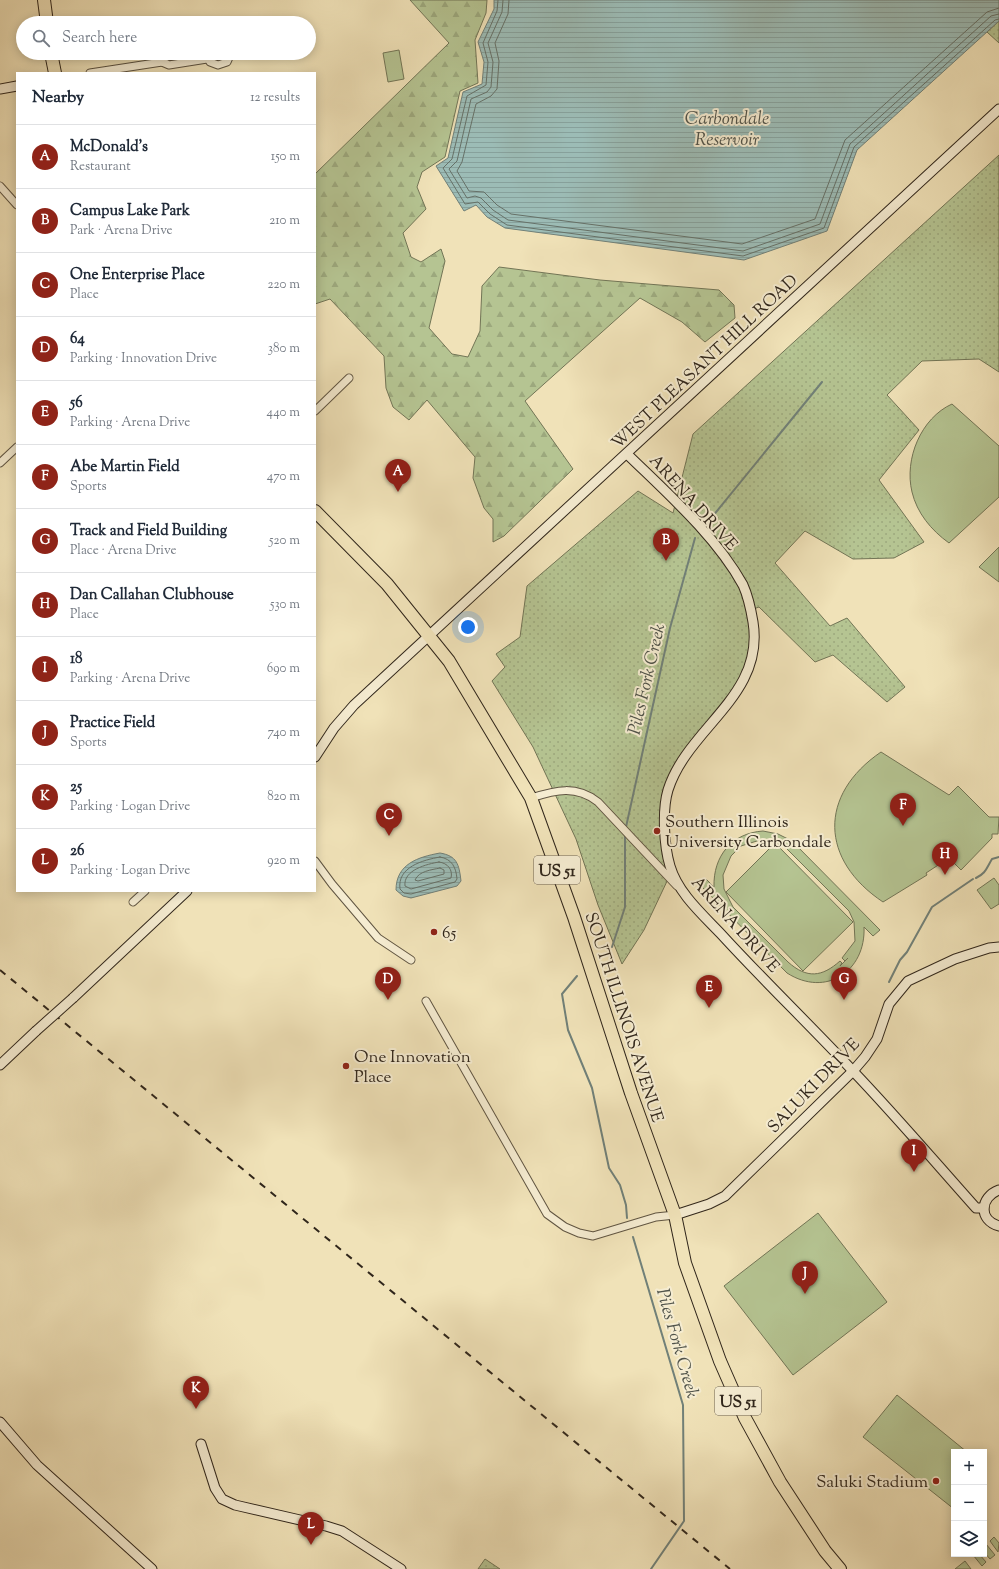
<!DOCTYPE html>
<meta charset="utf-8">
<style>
:root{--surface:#fff;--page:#f6f6f7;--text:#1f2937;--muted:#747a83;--line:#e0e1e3;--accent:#8f2418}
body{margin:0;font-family:"Sorts Mill Goudy",serif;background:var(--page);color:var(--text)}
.controls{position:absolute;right:12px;bottom:12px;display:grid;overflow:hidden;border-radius:0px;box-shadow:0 2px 10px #0003}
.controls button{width:36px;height:36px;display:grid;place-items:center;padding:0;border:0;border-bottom:1px solid var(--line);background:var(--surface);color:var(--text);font:20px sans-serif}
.you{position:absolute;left:468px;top:627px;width:14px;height:14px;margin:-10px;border:3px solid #fff;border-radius:50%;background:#1a73e8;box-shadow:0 0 0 6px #1a73e833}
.badge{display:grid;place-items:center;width:26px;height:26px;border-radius:50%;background:var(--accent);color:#fff;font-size:13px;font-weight:700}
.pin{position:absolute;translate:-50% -33px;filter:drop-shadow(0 1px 2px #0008)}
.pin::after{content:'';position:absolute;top:21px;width:14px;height:12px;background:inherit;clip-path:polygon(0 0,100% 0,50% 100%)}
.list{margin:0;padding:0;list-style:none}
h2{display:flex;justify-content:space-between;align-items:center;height:52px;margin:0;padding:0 16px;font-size:17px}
h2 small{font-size:13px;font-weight:400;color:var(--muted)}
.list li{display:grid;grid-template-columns:26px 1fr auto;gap:12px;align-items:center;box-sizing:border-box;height:64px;padding:0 16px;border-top:1px solid var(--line)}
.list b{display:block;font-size:15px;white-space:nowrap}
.list p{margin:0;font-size:13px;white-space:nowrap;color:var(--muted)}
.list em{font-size:13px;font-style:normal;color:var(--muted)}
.icon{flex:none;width:22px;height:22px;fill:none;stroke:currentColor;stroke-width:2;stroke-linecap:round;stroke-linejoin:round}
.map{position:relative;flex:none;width:999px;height:1569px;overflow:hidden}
.search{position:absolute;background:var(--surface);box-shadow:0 2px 10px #0003;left:16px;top:16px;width:300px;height:44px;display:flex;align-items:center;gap:10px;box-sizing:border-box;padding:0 14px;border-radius:22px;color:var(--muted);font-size:15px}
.panel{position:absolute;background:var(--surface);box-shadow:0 2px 10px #0003;left:16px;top:72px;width:300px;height:820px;border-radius:0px}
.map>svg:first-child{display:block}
.forest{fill:url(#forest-firs);stroke:#727556}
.park{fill:url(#park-dots);stroke:#727556}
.pitch{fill:#b5c492;stroke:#727556;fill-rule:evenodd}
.water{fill:url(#water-rules);stroke:#718078}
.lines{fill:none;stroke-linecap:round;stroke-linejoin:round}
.shore{stroke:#667168;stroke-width:1}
.stream{stroke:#718078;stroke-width:2}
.street-casing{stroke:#605542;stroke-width:9}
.secondary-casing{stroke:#30261b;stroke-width:11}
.highway-casing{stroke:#30261b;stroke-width:14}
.street{stroke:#f5ecd1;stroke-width:7}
.secondary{stroke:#f5ecd1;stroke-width:9}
.highway{stroke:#f0e2b8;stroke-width:12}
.rail{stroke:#30261b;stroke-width:2;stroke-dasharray:7 7;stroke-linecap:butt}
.secondary-bridge-casing{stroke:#30261b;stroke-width:11;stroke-linecap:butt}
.secondary-bridge{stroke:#f5ecd1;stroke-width:9}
.poi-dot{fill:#8f2418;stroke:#f5ecd1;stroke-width:1.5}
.labels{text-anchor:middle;stroke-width:4;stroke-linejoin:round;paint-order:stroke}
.shield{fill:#f5ecd1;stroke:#6b6152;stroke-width:1}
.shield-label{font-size:16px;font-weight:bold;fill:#30261b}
.street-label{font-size:17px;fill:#30261b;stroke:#f5ecd1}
.poi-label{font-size:17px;fill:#30261b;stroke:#f5ecd1;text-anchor:start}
.water-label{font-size:18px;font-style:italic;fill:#50534a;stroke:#f5ecd1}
</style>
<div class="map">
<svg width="999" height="1569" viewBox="0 0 999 1569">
<defs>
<pattern id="forest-firs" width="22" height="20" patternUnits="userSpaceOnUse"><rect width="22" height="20" fill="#b5c492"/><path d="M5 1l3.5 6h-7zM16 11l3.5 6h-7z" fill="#9ca87d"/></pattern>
<pattern id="park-dots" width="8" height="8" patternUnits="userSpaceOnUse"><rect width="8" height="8" fill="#b5c492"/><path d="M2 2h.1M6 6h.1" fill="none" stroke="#9ca87d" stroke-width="1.8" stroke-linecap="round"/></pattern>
<pattern id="water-rules" width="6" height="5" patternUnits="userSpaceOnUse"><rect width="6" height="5" fill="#9cbcb6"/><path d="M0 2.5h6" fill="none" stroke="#87a19c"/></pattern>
</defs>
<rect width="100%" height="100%" fill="#f0e2b8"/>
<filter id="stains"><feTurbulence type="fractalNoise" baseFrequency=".005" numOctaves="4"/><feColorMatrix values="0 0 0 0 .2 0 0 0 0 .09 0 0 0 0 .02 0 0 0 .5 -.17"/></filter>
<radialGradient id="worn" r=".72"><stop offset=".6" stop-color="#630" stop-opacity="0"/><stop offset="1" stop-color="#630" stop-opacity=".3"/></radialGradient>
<!-- forest -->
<polygon class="forest" points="410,0 487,0 486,13 475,40 478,83 460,91 445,157 422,172 417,187 426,209 403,233 411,257 421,262 441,249 445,261 429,328 452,354 468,357 480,331 482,286 499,267 600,280 719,290 734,305 735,318 705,342 682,322 640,298 525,401 573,469 504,536 493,542 493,519 484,508 473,478 475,457 427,400 409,420 393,407 386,388 384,356 330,299 315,304 315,174 449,43"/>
<!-- park -->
<g class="park">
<polygon points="999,21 999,43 987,32"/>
<polygon points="999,155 999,372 979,359 922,361 887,395 919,430 879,480 924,542 894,558 853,559 805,531 775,563 830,626 847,618 905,687 887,702 833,655 815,662 759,607 751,610 755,637 746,675 701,734 668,791 669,877 644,930 622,964 598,905 576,839 533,747 492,681 505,667 496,654 520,637 527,586 638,491 673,513 693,434"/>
<polygon points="485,1559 500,1569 478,1569"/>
</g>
<!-- pitch -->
<g class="pitch">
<polygon points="399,50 404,79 388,82 383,53"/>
<path d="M 952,404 L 999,446 L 999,497 L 949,543 C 931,530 917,513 912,492 C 904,459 921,418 952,404 Z"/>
<polygon points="999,547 999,582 979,567"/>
<path d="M 881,752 L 949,795 L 958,786 L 989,817 L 999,817 L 998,834 L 992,834 L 992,838 L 961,870 L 949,858 L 926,873 L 927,875 L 883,902 C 820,860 818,795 881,752 Z"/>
<path d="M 763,831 L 778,834 L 792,841 L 880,930 L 873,936 L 864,927 C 866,971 826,998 787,973 L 699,884 L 705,878 L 714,887 C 713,856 732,833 763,831 ZM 760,840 L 774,842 L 786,848 L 849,911 L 854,922 L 855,941 L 842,958 L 845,961 L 848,958 L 840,966 L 842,963 L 840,961 C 822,977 807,979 788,962 L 733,907 L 724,889 L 723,875 L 731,856 L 741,846 Z"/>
<polygon points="775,843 853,922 803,971 726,892"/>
<polygon points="994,878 999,885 999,904 991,909 977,890"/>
<polygon points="818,1213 887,1302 793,1375 724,1286"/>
<polygon points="897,1395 967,1452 954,1452 954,1509 863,1437"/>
<polygon points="994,1537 999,1543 998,1552 990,1541"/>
<polygon points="986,1544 995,1555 990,1559 984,1552"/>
<polygon points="974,1554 979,1554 986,1562 982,1566 973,1555"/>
<polygon points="965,1561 971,1569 955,1569"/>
</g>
<!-- water -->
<g class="water">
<polygon points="494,0 999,0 999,21 857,150 827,231 744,260 505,228 487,217 476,205 464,211 436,166 448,158 463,92 482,84 484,62 478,42 494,9"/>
<path d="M 440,853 C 457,856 459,864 461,881 L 457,886 L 411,898 L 403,896 L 396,890 C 396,864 418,857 440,853 Z"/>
</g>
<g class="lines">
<!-- shore -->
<g class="shore">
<polyline points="498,0 497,11 483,43 488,62 486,85 467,96 452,159 443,168 465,204 478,202 490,214 507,225 743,256 824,228 854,147 995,20 999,19"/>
<polyline points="503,0 502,12 488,43 493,62 491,87 487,92 471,99 457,161 449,169 467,198 475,196 481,198 493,210 508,220 743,251 820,224 850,144 991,16 999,14"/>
<polyline points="509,0 508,14 495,43 499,61 497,89 491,96 476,104 462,162 457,171 469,191 484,192 497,205 511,214 742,244 815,219 845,140 987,12 999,8"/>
<path d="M 440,857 C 452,859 456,867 457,879 L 455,882 L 411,894 L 404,893 L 400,889 C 397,867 423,860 440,857 Z"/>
<path d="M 439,862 C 448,863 453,870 451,878 L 411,889 L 405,886 C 403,870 427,864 439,862 Z"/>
<path d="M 440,868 L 444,870 L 444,874 L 418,881 L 415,880 C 419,871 431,870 440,868 Z"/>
</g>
<!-- stream -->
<g class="stream">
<polyline points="708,522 822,382"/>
<polyline points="626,827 670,628 695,538"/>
<path d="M 976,878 C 986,873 986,869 992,859 L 999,857"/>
<polyline points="612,947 625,907 625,836"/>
<polyline points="577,976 562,994 568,1030 592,1088 609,1168 620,1185 626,1205 627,1218"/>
<polyline points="889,982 900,960 907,952 932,907 973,879"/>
<polyline points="633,1237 683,1405 684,1521 651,1569"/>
</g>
<defs>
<g id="street">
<polyline points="205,53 210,62 218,65 227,62 231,53"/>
<polyline points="162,62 166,57 193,53"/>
<polyline points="90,73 162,62 169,65 207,59"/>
<polyline points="0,186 17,205"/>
<polyline points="315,411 349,378"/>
<polyline points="0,463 17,447"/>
<path d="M 531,798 C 556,790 576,785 598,802 L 677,886"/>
<polyline points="315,861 332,884 378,938 411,960"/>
<polyline points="133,902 145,891"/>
<polyline points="426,1001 547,1214 565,1227 579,1233 593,1236 656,1217 675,1215"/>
</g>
<g id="secondary">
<polyline points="0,89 17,86"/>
<path d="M 627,454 C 667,493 716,536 743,585 C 748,596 751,610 753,622 C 765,696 688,727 668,790 C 662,810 664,846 670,866 C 678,893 702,914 721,934 C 763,980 809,1024 852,1070 C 895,1115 935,1162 976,1208 L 984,1208"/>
<polyline points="315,757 334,728 354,705 999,109"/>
<polyline points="73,998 187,891"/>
<polyline points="0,1065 36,1031"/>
<path d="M 999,1190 C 980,1197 978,1220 999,1226"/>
<polyline points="675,1215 709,1204 725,1196 853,1071 865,1057 877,1039 889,1004 908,981 955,959 989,948 999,947"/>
<polyline points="0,1422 37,1465 152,1569"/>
<polyline points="201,1444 215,1488 222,1499 235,1505 326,1526 342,1531 401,1569"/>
</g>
<g id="highway">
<polyline points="44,0 47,23"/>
<polyline points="51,53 55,73"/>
<polyline points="315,511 387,584 449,661 531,798 574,917 631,1093 675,1215 685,1263 720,1361 745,1418 780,1482 825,1551 840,1569"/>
</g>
</defs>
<!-- street casing -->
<use href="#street" class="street-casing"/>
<!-- secondary casing -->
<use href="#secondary" class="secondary-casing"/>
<!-- highway casing -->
<use href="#highway" class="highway-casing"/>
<!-- street -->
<use href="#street" class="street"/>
<!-- secondary -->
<use href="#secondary" class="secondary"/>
<!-- highway -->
<use href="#highway" class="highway"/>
<!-- rail -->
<polyline class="rail" points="0,970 730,1569"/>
<defs>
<polyline id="secondary-bridge" points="36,1031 73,998"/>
</defs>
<!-- secondary-bridge casing -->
<use href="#secondary-bridge" class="secondary-bridge-casing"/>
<!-- secondary-bridge -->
<use href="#secondary-bridge" class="secondary-bridge"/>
</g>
<!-- markers -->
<g class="poi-dot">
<circle cx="657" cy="831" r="4"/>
<circle cx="434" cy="932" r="4"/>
<circle cx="346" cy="1066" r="4"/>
<circle cx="936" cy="1481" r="4"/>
</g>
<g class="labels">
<!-- shield labels -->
<g class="shield">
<rect x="534" y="856" width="46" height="28" rx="3"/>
<rect x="715" y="1387" width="46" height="28" rx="3"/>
</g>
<g class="shield-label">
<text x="557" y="876">US 51</text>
<text x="738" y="1407">US 51</text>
</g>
<!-- street labels -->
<g class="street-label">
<text transform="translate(704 361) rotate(-43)" y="6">WEST PLEASANT HILL ROAD</text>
<text transform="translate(694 502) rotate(48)" y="6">ARENA DRIVE</text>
<text transform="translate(736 924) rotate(48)" y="6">ARENA DRIVE</text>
<text transform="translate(625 1017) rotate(72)" y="6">SOUTH ILLINOIS AVENUE</text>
<text transform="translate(813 1085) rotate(-46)" y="6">SALUKI DRIVE</text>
</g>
<!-- poi labels -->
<g class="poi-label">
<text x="665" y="827">Southern Illinois<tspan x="665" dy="20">University Carbondale</tspan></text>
<text x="442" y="938">65</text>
<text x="354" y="1062">One Innovation<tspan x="354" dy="20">Place</tspan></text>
<text x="928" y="1487" text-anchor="end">Saluki Stadium</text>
</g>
<!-- water labels -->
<g class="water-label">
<text x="727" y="124">Carbondale<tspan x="727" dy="21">Reservoir</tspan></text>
<text transform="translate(646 679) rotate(-77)" y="6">Piles Fork Creek</text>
<text transform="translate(678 1343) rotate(74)" y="6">Piles Fork Creek</text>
</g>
</g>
<rect width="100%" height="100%" filter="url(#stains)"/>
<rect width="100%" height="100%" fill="url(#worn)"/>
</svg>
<div class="controls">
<button>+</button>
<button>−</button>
<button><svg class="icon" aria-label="layers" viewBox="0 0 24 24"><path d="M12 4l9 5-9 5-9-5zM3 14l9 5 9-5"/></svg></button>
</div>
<div class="you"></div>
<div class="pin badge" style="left:398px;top:492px">A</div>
<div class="pin badge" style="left:666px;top:561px">B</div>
<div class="pin badge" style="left:389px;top:836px">C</div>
<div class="pin badge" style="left:388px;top:1000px">D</div>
<div class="pin badge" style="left:709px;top:1008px">E</div>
<div class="pin badge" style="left:903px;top:826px">F</div>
<div class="pin badge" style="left:844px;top:1000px">G</div>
<div class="pin badge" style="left:945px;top:875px">H</div>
<div class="pin badge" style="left:914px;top:1172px">I</div>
<div class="pin badge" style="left:805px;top:1294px">J</div>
<div class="pin badge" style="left:196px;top:1409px">K</div>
<div class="pin badge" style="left:311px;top:1545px">L</div>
<div class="search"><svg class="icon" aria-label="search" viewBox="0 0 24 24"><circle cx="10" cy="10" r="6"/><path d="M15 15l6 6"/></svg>Search here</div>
<section class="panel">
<h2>Nearby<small>12 results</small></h2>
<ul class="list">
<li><span class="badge">A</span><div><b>McDonald's</b><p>Restaurant</p></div><em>150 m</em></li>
<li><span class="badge">B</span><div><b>Campus Lake Park</b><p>Park · Arena Drive</p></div><em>210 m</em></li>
<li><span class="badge">C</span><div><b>One Enterprise Place</b><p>Place</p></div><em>220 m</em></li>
<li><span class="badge">D</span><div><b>64</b><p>Parking · Innovation Drive</p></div><em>380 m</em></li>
<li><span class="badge">E</span><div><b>56</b><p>Parking · Arena Drive</p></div><em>440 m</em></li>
<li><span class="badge">F</span><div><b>Abe Martin Field</b><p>Sports</p></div><em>470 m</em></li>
<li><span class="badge">G</span><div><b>Track and Field Building</b><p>Place · Arena Drive</p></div><em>520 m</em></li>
<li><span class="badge">H</span><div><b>Dan Callahan Clubhouse</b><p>Place</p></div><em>530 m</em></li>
<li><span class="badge">I</span><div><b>18</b><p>Parking · Arena Drive</p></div><em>690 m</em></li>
<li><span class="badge">J</span><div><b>Practice Field</b><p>Sports</p></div><em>740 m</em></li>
<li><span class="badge">K</span><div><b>25</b><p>Parking · Logan Drive</p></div><em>820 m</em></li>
<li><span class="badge">L</span><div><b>26</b><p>Parking · Logan Drive</p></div><em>920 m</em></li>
</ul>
</section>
</div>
